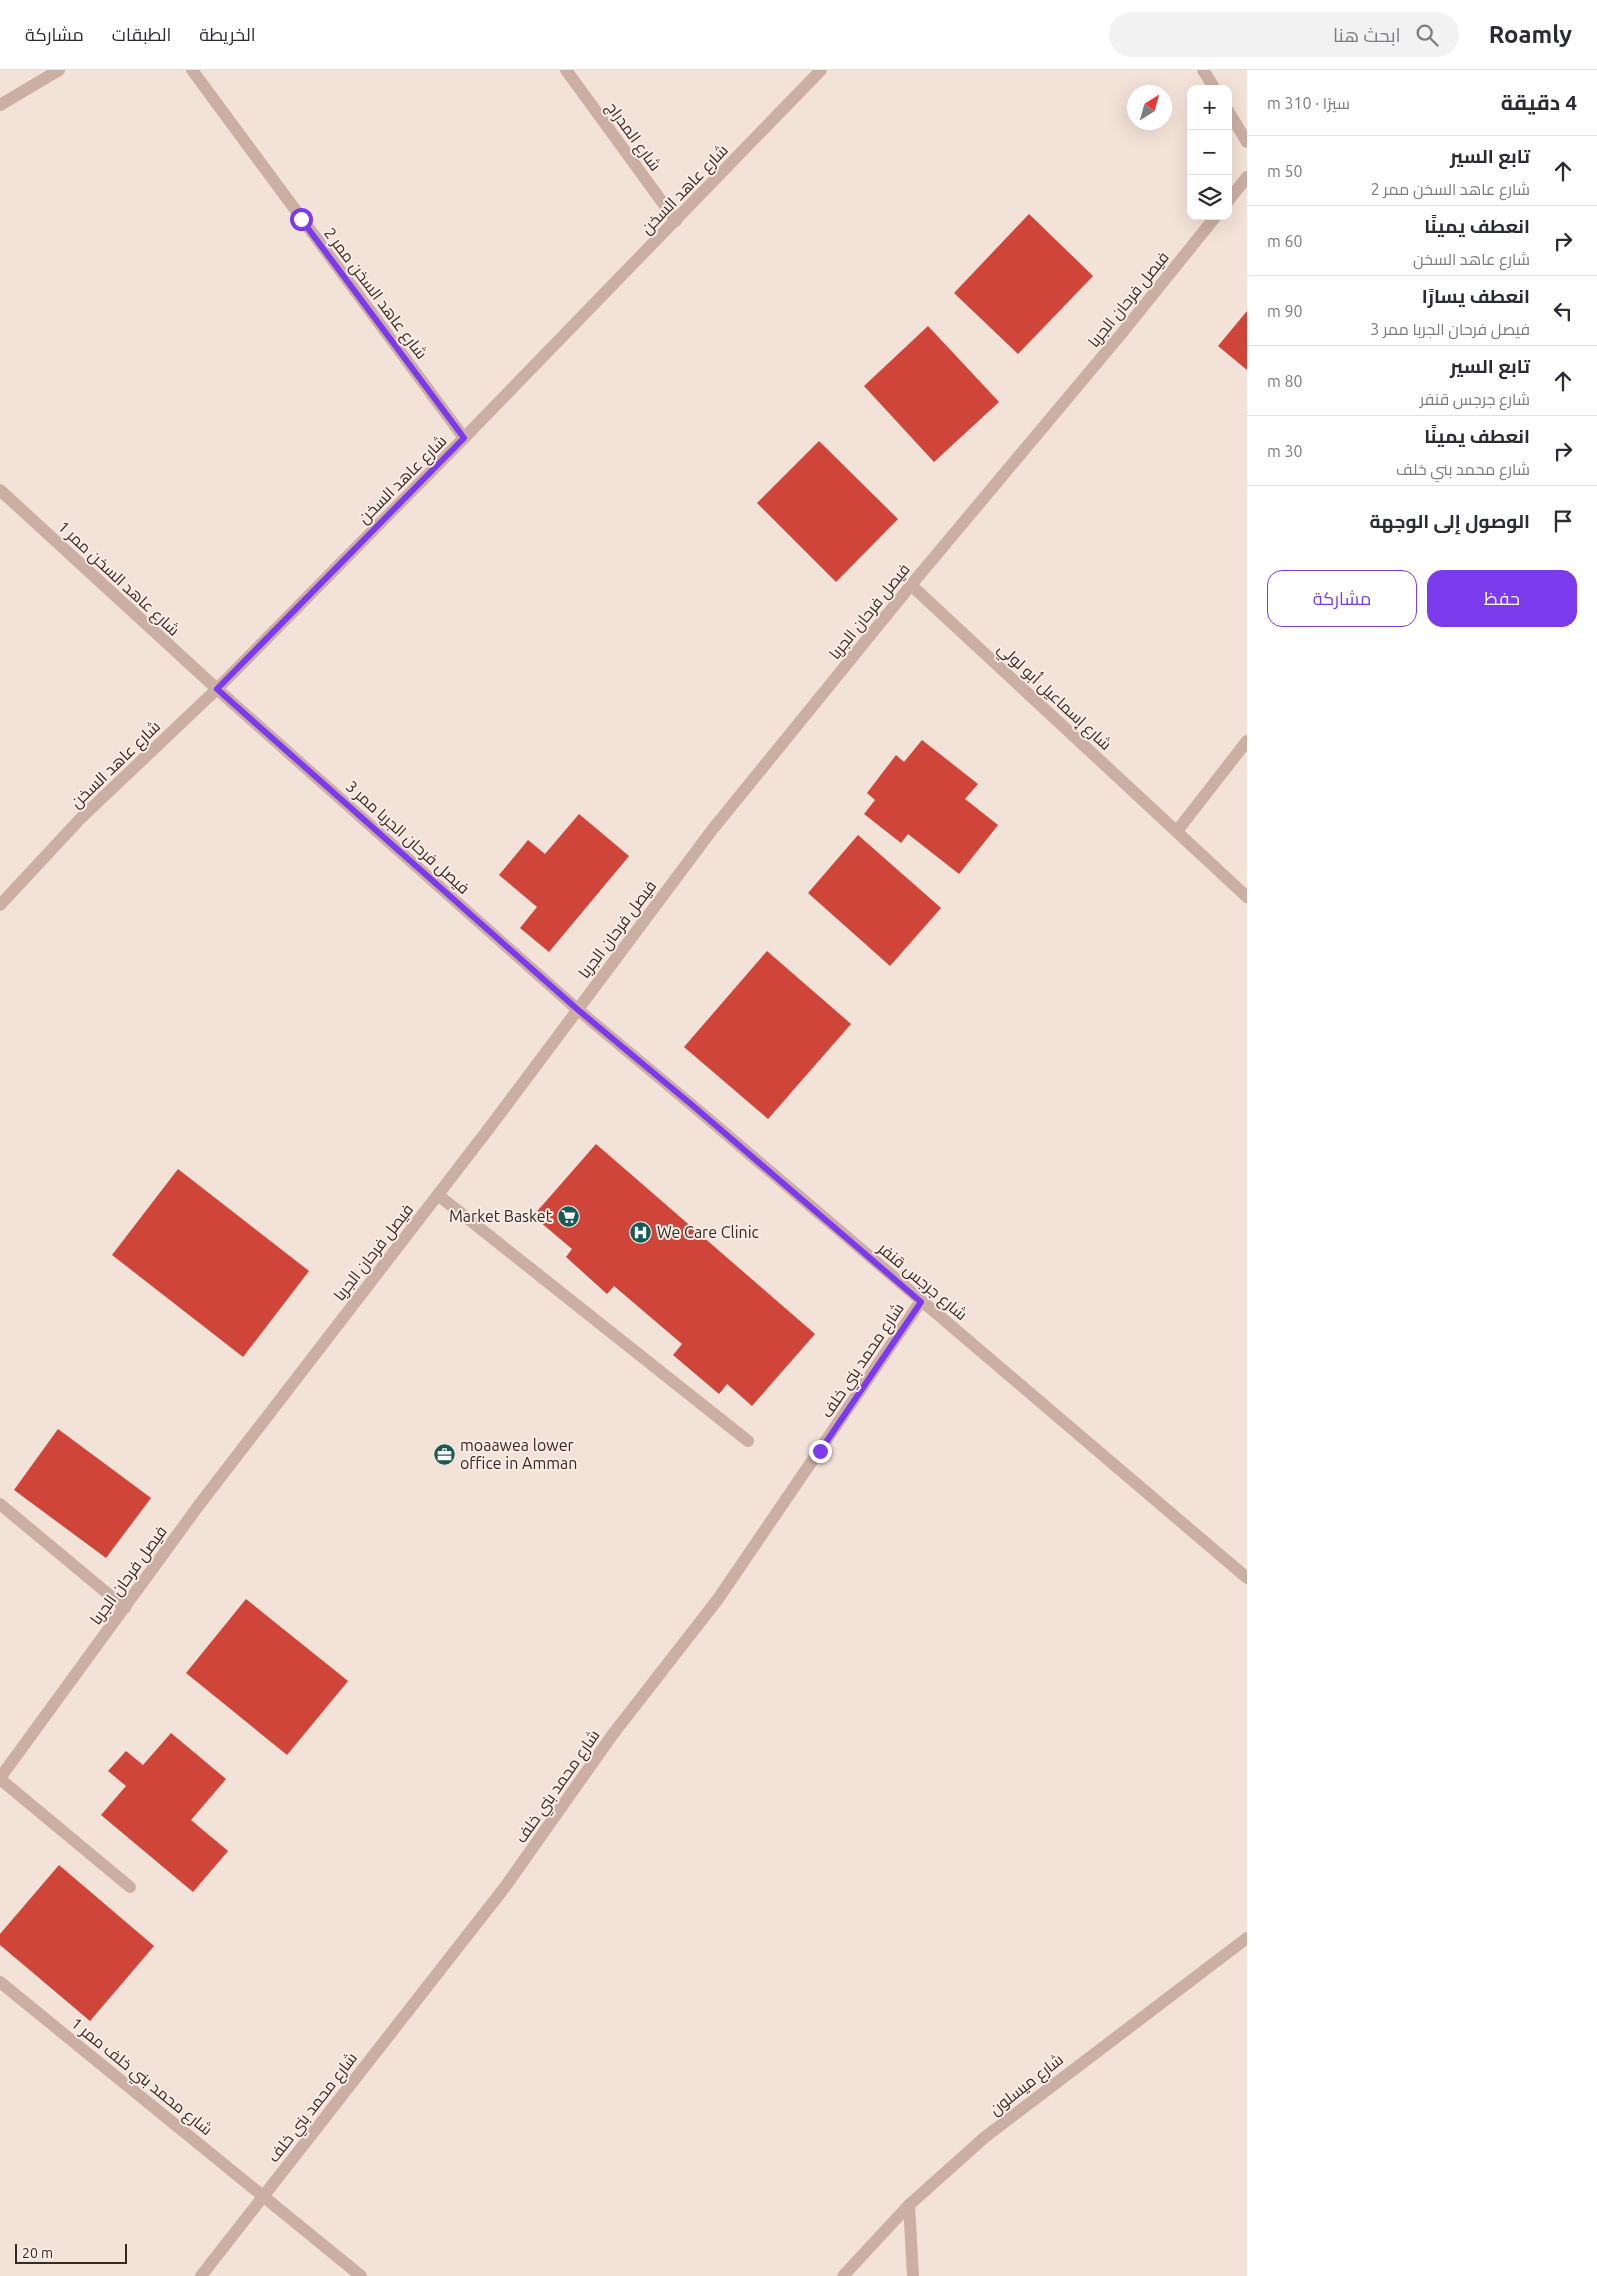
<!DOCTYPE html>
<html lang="ar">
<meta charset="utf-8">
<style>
:root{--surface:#fff;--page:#f2f2f3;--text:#2b2b33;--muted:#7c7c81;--line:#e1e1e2;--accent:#7c3aed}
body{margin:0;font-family:Ubuntu,Cairo,sans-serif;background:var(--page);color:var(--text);direction:rtl}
.controls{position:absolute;right:15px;top:15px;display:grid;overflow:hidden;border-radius:10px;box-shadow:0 5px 20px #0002}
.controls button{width:45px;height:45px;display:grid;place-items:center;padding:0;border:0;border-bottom:1px solid var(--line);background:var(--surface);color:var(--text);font:25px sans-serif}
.compass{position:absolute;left:1127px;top:15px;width:45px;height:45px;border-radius:50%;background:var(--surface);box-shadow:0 5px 20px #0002;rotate:37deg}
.scale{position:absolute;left:15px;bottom:12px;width:112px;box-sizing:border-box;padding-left:5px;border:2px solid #362825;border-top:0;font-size:14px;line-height:18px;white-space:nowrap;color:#362825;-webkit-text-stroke:4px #faece4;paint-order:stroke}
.stop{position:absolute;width:15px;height:15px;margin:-11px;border:4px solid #7c3aed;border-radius:50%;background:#fff}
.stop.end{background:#7c3aed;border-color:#fff;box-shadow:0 1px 5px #0008}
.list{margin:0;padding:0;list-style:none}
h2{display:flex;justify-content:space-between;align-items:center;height:65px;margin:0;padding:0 20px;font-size:21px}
h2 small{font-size:16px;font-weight:400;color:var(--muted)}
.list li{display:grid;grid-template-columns:32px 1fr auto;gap:15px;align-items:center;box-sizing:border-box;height:70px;padding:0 20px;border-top:1px solid var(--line)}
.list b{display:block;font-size:19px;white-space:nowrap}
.list p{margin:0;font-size:16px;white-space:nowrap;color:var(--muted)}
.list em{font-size:16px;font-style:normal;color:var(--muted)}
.actions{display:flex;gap:10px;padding:15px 20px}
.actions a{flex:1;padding:11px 0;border:1px solid var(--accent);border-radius:15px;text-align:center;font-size:18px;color:var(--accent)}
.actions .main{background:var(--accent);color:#fff}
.icon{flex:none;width:28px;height:28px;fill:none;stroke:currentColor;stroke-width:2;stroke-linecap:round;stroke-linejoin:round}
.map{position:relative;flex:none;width:1247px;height:2206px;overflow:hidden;direction:ltr}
header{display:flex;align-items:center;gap:30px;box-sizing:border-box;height:70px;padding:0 25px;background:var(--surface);border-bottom:1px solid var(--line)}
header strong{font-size:24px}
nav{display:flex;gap:28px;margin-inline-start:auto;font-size:18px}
.search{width:350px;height:45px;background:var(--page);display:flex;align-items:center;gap:12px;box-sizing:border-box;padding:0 18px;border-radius:28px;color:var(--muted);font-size:19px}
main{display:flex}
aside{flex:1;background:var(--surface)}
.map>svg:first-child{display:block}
.building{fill:#cf4539}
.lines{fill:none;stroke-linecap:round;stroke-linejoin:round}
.lane{stroke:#ccafa3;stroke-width:12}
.street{stroke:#ccafa3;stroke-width:12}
.route{stroke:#7c3aed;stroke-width:6}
.labels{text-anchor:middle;stroke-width:4;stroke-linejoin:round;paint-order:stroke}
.street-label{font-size:16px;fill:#362825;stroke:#faece4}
.poi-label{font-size:16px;fill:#362825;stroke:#faece4;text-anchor:start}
</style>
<header>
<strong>Roamly</strong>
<div class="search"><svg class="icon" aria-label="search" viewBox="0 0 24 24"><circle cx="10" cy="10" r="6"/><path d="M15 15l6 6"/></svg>ابحث هنا</div>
<nav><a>الخريطة</a><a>الطبقات</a><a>مشاركة</a></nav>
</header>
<main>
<aside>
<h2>4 دقيقة<small>سيرًا · 310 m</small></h2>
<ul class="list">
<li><svg class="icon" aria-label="ahead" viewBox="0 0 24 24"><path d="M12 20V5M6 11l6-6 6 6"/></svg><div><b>تابع السير</b><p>شارع عاهد السخن ممر 2</p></div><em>50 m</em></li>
<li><svg class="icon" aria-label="right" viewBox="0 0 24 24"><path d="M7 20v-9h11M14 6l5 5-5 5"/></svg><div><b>انعطف يمينًا</b><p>شارع عاهد السخن</p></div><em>60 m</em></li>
<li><svg class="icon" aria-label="left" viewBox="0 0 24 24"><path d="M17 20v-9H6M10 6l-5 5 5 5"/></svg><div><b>انعطف يسارًا</b><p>فيصل فرحان الجربا ممر 3</p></div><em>90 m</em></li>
<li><svg class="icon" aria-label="ahead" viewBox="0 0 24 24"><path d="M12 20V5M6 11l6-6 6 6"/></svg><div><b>تابع السير</b><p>شارع جرجس قنفر</p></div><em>80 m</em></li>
<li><svg class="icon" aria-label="right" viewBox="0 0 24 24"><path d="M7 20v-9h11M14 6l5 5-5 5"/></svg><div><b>انعطف يمينًا</b><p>شارع محمد بني خلف</p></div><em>30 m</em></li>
<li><svg class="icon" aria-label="arrive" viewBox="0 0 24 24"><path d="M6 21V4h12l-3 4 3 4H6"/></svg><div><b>الوصول إلى الوجهة</b></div></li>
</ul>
<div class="actions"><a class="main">حفظ</a><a>مشاركة</a></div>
</aside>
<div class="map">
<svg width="1247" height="2206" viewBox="0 0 1247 2206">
<rect width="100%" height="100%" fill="#f3e2d8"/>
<!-- building -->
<g class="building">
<polygon points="1029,144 1093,206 1018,284 954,223"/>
<polygon points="1247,241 1247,300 1218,276"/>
<polygon points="928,256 999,332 934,392 864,316"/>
<polygon points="819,371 898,449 836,512 757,433"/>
<polygon points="922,670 978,714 965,729 998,755 959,804 908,764 901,773 864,744 875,730 867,723 896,685 904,692"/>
<polygon points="579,744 629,786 549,882 520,858 537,837 499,805 528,770 545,784"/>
<polygon points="858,765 941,838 890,896 808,823"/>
<polygon points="767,881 851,954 768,1049 684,977"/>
<polygon points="596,1074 815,1264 752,1336 727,1314 719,1324 673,1285 682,1274 614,1216 607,1224 566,1187 572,1179 533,1146"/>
<polygon points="178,1099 309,1201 243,1287 112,1185"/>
<polygon points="58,1359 151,1428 106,1488 14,1420"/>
<polygon points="246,1529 348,1611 287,1685 186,1603"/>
<polygon points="171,1663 226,1709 191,1750 228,1781 193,1822 101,1745 126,1716 108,1701 126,1681 143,1695"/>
<polygon points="59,1795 154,1876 90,1951 0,1875 0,1864"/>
</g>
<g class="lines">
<!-- lane -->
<g class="lane">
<polyline points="438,1125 748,1371"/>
<polyline points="0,1434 125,1538"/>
<polyline points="0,1709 130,1817"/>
</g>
<!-- street -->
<g class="street">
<polyline points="192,0 464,368"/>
<polyline points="566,0 676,151"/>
<polyline points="1203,0 1215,19"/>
<polyline points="0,35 59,0"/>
<polyline points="1228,41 1247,72"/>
<polyline points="1228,131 1247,107"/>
<polyline points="0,420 217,619 577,939 692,1035 1247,1508"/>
<polyline points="911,515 1247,827"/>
<polyline points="1177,761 1247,671"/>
<polyline points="0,835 81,748 217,619 464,368 821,0"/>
<polyline points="0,1708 199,1435 490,1057 712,760 911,515 1122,263 1216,146"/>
<polyline points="0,1912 361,2206"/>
<polyline points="909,2135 913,2206"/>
<polyline points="201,2206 505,1817 613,1664 718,1529 921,1231"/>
<polyline points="843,2206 909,2135 985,2067 1247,1868"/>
</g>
</g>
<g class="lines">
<!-- route -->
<polyline class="route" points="301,149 464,368 217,619 577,939 692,1035 921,1232 820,1381"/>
</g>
<!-- icons -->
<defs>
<symbol id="supermarket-disc" viewBox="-11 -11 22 22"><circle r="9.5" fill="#185a54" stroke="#faece4"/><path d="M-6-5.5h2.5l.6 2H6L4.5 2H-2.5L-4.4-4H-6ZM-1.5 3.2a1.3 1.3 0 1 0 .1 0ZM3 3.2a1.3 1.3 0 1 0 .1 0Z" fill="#fff"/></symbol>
<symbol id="hospital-disc" viewBox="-11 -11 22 22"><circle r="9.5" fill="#185a54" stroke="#faece4"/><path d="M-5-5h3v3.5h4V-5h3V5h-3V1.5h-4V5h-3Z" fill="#fff"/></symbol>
<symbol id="office-disc" viewBox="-11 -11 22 22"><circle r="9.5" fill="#185a54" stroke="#faece4"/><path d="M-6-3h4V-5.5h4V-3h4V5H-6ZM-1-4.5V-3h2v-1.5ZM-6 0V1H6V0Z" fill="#fff"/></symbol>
</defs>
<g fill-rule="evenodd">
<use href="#supermarket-disc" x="556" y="1134" width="25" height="25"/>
<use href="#hospital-disc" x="628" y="1150" width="25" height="25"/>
<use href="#office-disc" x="432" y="1372" width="25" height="25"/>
</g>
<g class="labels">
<!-- street labels -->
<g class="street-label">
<text transform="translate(634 66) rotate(54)" y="6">شارع المدراج</text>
<text transform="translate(684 119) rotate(-46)" y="6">شارع عاهد السخن</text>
<text transform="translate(376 223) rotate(53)" y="6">شارع عاهد السخن ممر 2</text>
<text transform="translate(1128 229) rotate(-51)" y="6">فيصل فرحان الجربا</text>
<text transform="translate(402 409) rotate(-45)" y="6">شارع عاهد السخن</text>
<text transform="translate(119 508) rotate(43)" y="6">شارع عاهد السخن ممر 1</text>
<text transform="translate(869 541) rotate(-51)" y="6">فيصل فرحان الجربا</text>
<text transform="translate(1055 626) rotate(43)" y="6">شارع إسماعيل أبو لولي</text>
<text transform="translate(115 694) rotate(-44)" y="6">شارع عاهد السخن</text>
<text transform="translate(408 767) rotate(42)" y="6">فيصل فرحان الجربا ممر 3</text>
<text transform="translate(617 859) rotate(-53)" y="6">فيصل فرحان الجربا</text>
<text transform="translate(373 1182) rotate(-52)" y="6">فيصل فرحان الجربا</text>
<text transform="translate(923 1211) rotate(40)" y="6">شارع جرجس قنفر</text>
<text transform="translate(862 1290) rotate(-56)" y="6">شارع محمد بني خلف</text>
<text transform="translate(128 1505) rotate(-54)" y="6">فيصل فرحان الجربا</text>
<text transform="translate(557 1716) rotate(-55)" y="6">شارع محمد بني خلف</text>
<text transform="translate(142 2006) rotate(39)" y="6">شارع محمد بني خلف ممر 1</text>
<text transform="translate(1026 2014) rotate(-38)" y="6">شارع ميسلون</text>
<text transform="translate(312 2037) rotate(-52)" y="6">شارع محمد بني خلف</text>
</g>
<!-- poi labels -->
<g class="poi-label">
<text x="552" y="1152" text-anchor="end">Market Basket</text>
<text x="657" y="1168">We Care Clinic</text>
<text x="460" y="1381">moaawea lower<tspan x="460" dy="18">office in Amman</tspan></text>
</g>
</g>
</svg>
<div class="controls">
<button>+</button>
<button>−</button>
<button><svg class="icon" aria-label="layers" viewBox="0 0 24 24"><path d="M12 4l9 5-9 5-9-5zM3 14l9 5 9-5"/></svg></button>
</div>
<svg class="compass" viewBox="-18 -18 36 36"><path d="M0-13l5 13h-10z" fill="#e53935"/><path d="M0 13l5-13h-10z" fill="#7c7c81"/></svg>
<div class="scale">20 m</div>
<div class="stop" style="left:301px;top:149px"></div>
<div class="stop end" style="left:820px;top:1381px"></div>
</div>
</main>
